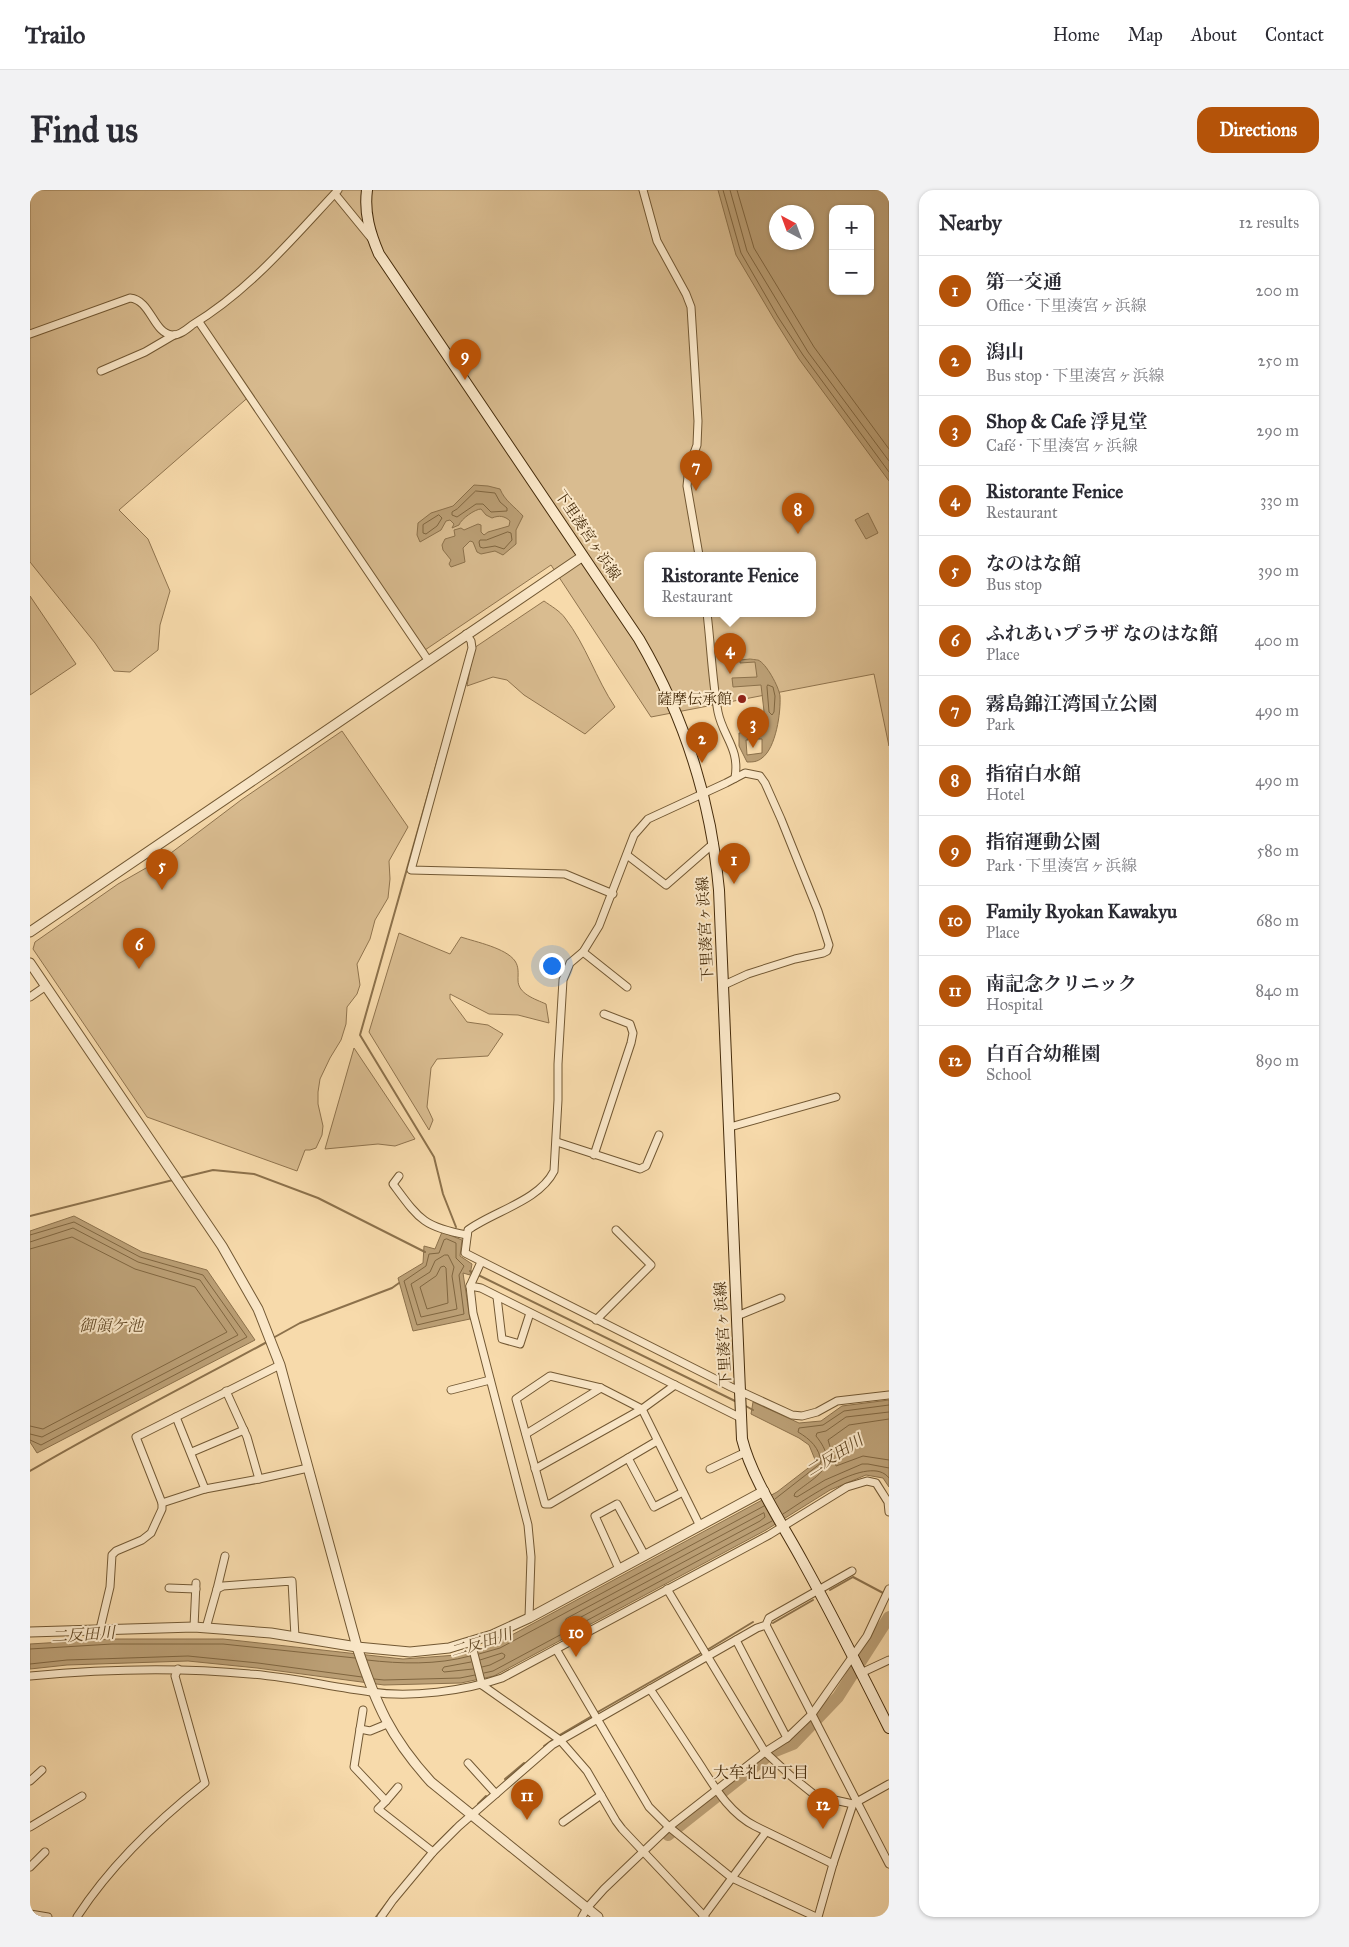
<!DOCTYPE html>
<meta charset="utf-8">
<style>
:root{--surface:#fff;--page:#f2f2f3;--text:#2b2b33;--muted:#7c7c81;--line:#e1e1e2;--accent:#b45309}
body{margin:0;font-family:"IM FELL Great Primer","Noto Serif JP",serif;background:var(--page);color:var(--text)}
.controls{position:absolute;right:15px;top:15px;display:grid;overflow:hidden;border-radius:10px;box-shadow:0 1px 4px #0004}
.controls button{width:45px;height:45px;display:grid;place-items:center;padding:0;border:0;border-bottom:1px solid var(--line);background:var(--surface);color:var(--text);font:25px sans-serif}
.compass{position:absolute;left:739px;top:15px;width:45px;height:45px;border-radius:50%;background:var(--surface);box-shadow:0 1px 4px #0004;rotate:319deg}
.you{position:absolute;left:521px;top:775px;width:18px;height:18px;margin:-12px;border:4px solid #fff;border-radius:50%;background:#1a73e8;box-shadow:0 0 0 8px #1a73e833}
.badge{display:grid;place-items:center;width:32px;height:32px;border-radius:50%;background:var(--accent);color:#fff;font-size:16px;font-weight:700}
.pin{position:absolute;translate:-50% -41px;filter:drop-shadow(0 1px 2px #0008)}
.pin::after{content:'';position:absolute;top:26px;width:18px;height:15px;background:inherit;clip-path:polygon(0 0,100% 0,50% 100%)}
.popup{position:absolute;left:614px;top:362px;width:172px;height:65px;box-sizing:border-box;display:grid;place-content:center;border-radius:10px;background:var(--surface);filter:drop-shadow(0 1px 4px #0005);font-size:16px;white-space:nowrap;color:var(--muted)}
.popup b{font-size:19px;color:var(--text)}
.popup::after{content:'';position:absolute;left:50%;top:100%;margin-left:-10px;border:10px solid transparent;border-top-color:var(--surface)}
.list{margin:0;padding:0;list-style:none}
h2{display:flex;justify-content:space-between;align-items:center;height:65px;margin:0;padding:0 20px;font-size:21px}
h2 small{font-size:16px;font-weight:400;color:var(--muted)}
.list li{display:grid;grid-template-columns:32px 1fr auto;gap:15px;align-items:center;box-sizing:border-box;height:70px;padding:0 20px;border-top:1px solid var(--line)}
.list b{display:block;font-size:19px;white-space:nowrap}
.list p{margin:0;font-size:16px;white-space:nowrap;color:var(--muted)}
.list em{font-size:16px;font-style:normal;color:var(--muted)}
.map{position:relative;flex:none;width:859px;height:1727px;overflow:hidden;border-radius:15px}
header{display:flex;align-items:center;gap:30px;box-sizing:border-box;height:70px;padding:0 25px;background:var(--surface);border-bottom:1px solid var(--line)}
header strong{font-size:24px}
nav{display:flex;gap:28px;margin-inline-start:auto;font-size:18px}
.intro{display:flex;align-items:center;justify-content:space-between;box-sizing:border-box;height:120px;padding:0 30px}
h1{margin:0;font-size:35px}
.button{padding:12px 22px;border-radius:15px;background:var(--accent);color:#fff;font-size:18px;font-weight:700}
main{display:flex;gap:30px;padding:0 30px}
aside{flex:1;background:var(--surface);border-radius:15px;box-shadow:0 1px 4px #0004}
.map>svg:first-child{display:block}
.green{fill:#d9bc90;stroke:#90744e;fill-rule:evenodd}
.water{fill:#bb9f75;stroke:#8c714b;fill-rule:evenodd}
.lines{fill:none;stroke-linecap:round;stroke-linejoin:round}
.shore{stroke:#806640;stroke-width:1}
.stream{stroke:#8c714b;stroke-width:2}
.river{stroke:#bb9f75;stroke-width:12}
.minor-casing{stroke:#725833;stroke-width:9}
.tertiary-casing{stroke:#725833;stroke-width:11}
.secondary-casing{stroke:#462c0b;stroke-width:12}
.minor{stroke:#fae7c8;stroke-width:7}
.tertiary{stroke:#fae7c8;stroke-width:9}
.secondary{stroke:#fae7c8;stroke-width:10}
.poi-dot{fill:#8f2418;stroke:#fae7c8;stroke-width:2}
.labels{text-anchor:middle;stroke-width:4;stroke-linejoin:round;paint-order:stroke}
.street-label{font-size:15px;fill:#462c0b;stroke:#fae7c8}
.poi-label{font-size:15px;fill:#462c0b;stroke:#fae7c8;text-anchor:end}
.water-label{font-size:16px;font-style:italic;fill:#634926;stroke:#fae7c8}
.neighbourhood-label{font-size:16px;fill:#462c0b;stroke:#fae7c8}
</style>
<header>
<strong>Trailo</strong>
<nav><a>Home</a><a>Map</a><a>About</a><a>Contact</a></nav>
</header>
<div class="intro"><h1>Find us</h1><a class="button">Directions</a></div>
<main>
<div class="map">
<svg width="859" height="1727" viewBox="0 0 859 1727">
<rect width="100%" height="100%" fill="#f7daab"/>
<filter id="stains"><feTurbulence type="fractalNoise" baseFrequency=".004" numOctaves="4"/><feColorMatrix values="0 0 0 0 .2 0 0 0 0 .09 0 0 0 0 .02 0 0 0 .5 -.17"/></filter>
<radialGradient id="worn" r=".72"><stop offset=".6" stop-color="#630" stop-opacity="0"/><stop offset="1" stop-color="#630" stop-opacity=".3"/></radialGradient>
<!-- green -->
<g class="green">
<path d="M 0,0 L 859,0 L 859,556 L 844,484 L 621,527 L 521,375 L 395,460 L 222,204 L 89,320 L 118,349 L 140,401 L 130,435 L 128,460 L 100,482 L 84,481 L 65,453 L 0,372 ZM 803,19 L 840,19 L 840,101 L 803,101 ZM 746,22 L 776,22 L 776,52 L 746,52 ZM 618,365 L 782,365 L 782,423 L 618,423 Z"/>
<polygon points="0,406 46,474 0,505"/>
<path d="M 514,411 C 521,416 530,421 535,428 C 556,455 566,489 585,517 L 555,544 L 494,505 L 477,490 L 463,487 L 437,496 L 444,458 Z"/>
<polygon points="312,541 378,637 359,671 360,689 358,708 345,730 340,749 327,774 330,795 327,804 317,817 316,834 311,850 300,868 290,889 288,902 288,914 293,936 292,945 286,958 280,960 275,960 267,981 117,927 3,759 5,752 88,694 137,666 211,610"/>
<path d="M 369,743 L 420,764 L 431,747 C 446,752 476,758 485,771 C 489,777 488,783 488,790 C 488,804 505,809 516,814 L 519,833 L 488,825 L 459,824 L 420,804 L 420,809 L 437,832 L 458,835 L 473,844 L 458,866 L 407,869 L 401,878 L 397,917 L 403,930 L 399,940 L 339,842 Z"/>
<polygon points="324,858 385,949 365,956 348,954 295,959"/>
</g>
<!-- water -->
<g class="water">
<path d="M 688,0 L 859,0 L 859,291 L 769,169 L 744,129 L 706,65 ZM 803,19 L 840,19 L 840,101 L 803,101 ZM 776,22 L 776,52 L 746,52 L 746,22 Z"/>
<path d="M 444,295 L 458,296 L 470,299 C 475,311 484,316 493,326 L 486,340 L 486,354 L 473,365 L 465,361 L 451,364 L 447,362 L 443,352 L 440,351 L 433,358 L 435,372 L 421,377 L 419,374 L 421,370 L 413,360 L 412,355 L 415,349 L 425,346 L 424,340 L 431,338 L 434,340 L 448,334 L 451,335 L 451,342 L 454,345 L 458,342 L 479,336 L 480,331 C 475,326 469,325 462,328 L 456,325 L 451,319 C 445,319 431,329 429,335 L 422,338 L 424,334 L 420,330 L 416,331 L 411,340 L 390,352 L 387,345 L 388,333 L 401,323 L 423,316 Z"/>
<polygon points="838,323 848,343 836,349 825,330"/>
<path d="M 720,469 C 720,469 727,470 728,470 C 736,473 749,497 750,506 C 751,522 746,558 732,568 C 727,572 723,572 717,572 L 709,556 L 709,543 L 717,542 L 718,550 L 716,550 L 717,565 L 732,563 L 732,549 L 723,549 L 722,541 L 736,539 L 731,495 L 703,497 L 702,488 L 727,487 L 725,472 L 710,473 L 710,470 Z"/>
<polygon points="44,1026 112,1062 177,1080 225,1150 7,1263 0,1252 0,1041"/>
<polygon points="412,1042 432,1050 430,1066 442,1074 440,1085 433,1083 440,1129 383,1141 368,1088 393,1073 394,1056 405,1059"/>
<polygon points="859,1210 859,1297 853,1288 836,1285 800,1300 736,1340 464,1486 431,1493 354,1495 227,1478 158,1471 37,1475 0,1479 0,1454 82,1449 193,1449 373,1469 427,1465 467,1453 747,1302 786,1272 779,1255 769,1248 721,1224 723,1212 769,1233 791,1231 812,1216"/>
</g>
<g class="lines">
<!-- shore -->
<g class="shore">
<polyline points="693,0 711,63 748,127 773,165 859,282"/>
<polyline points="700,0 717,61 778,162 859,271"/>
<polyline points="707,0 724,58 784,157 859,259"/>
<polygon points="446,301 465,303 470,312 477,318 477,321 461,322 453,314 446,314 427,327 422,325 422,322 427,319"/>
<polygon points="409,325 412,328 407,336 396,344 393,343 393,335"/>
<polygon points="478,342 481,343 482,350 474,359 465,356 453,358 450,357 449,352 450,350 456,350"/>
<polygon points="738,495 743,497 745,506 744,522 742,525 739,522 737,497"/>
<polyline points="0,1045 44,1032 110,1067 173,1085 217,1147 11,1255 0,1250"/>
<polygon points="417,1049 426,1053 426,1068 434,1076 429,1085 434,1124 387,1135 374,1091 396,1076 399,1064 409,1063 414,1050"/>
<polyline points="0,1052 43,1038 108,1072 170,1090 208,1145 12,1247 0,1244"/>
<polyline points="0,1059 42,1047 105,1079 165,1097 197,1142 13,1239 0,1236"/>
<polygon points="415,1065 418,1065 424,1077 422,1086 427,1119 391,1127 381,1094 400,1082 405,1071"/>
<polygon points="411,1077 414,1076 416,1078 418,1113 397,1119 390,1097 406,1086"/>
<path d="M 859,1222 L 816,1227 L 796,1241 L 787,1243 L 786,1246 C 811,1277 787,1285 765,1303 L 764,1306 L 767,1307 L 795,1290 L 832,1274 L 838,1274 L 859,1278"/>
<polyline points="859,1229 819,1235 798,1250 806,1276 833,1266 859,1270"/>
<path d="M 745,1309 L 791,1273 C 790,1258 780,1249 768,1242 L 769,1238 L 793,1235 L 814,1221 L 859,1215"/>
<polygon points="734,1323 735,1327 730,1331 538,1434 535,1432 536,1429"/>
<path d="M 753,1324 C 772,1312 840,1262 859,1288"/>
<polyline points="0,1459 82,1454 193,1454 325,1468"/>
<polyline points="449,1464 470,1458 734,1316"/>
<path d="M 337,1470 C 371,1474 407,1475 440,1466"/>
<polyline points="450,1470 472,1463 475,1465 474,1468 460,1475 452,1477"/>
<polyline points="441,1472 414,1477 412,1480 414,1482 443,1479"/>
<polyline points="0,1474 37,1470 158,1466 228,1473 332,1487"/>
<polyline points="454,1483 463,1481 742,1331"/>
<polyline points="344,1489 354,1490 430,1488 445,1485"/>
</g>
<!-- stream -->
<g class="stream">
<polyline points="434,476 438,461"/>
<polyline points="410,562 330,845 404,967 413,1004 426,1037"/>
<polyline points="150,988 183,980 224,984 288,1008 395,1062"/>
<polyline points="0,1026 143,990"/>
<polyline points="440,1081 707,1212"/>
<polyline points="243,1148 270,1133 362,1098 369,1093"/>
<polyline points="714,1215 723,1220"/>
<path d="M 0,1281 C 78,1235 158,1195 237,1152"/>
<polyline points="800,1400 823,1387 855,1404"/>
<polyline points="743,1433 783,1410"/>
<polyline points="677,1460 723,1432"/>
<polyline points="566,1523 673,1462"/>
<polyline points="528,1546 562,1526"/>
<polyline points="514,1556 524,1549"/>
<polyline points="475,1589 494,1573"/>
<polyline points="448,1614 456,1606"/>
<polyline points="403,1657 424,1636"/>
<polyline points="346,1727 361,1707"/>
</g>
<!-- river -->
<polyline class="river" points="638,1645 743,1562 763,1554 808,1507 859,1427"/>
<defs>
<g id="minor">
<polyline points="613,0 627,51 656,104 661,117 668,231 667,255 659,277 657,296 669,365"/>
<polyline points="305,4 341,48"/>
<polyline points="169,132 398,470"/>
<path d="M 0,144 L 100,108 C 121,110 123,143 142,145 C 149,146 157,139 162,135 C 219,101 263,48 308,0"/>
<polyline points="71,181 115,162 144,145"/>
<path d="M 677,423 C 681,456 682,490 688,522 C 693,547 710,558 705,588"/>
<polyline points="436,444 441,451 442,458 381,680 535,684 583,704"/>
<polyline points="597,665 636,695 684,653"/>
<polyline points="553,762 597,797"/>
<path d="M 694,795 L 718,784 L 765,769 L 793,763 L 797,761 L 799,755 L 788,721 L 751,629 L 735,593 L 730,586 L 715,583 L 696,593 L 618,629 L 604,645 L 569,736 L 553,762 L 540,773 L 533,790 L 528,874 L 528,910 L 524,981 C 509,1011 464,1021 438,1040 L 435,1063 L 701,1197 L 762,1225 L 772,1226 L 787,1222 L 807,1211 L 859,1205"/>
<polyline points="0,807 16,796"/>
<polyline points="700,937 806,907"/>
<polyline points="527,952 610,979 616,976 629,945"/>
<polyline points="564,965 601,853 603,843 600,834 574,824"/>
<path d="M 369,986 L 363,994 C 389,1029 393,1037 437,1045"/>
<polyline points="451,1072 440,1096 443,1123 498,1335 501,1367 499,1428"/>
<polyline points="440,1096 451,1098 711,1228"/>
<polyline points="467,1107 472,1149 490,1154 500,1123"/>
<polyline points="707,1126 751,1108"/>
<polyline points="566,1130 621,1075 586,1040"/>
<polyline points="421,1200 460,1190"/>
<polyline points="196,1201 217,1247 229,1289"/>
<polyline points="146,1227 175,1299"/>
<polyline points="496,1244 571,1198"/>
<polyline points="627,1251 520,1314 515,1314 486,1209 520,1186 571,1198 612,1219 670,1336"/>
<polyline points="162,1262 214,1240"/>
<polyline points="598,1268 624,1317 653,1302"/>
<polyline points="505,1279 612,1219 645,1195"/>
<polyline points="680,1279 716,1262"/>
<polyline points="132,1313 175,1299 229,1289 278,1278"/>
<polyline points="589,1379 565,1326 587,1314 615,1366"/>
<polyline points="139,1398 166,1399"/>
<polyline points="187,1399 195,1366"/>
<polyline points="637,1399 735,1562 761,1586 786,1606 823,1614"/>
<polyline points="736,1435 859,1674"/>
<polyline points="164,1437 166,1393"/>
<polyline points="176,1438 187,1399 193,1396 262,1391 265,1447"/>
<polyline points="70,1439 80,1397 82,1365 86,1361 112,1350 121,1343 132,1319 132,1313 106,1247 250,1175"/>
<polyline points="706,1450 757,1548"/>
<polyline points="441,1452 452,1495"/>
<polyline points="526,1459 619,1617 639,1637 702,1688 786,1727"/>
<polyline points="831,1483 859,1470"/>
<path d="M 0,1486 C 73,1479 147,1477 220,1484 C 261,1487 301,1497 341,1502 C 381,1508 434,1501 472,1488 L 739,1345 L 817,1297 L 837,1291 L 846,1293 L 858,1312 L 859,1322"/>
<polyline points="452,1495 530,1550 557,1581 586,1631 592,1639 675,1727"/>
<path d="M 620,1499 C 635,1521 650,1544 665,1567 C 682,1592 697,1622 725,1636 L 803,1674"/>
<polyline points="333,1520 330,1539 340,1541 357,1534"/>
<polyline points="330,1539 324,1577 356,1611 368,1597"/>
<polyline points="438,1573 466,1604"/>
<polyline points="0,1591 12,1580"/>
<polyline points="356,1611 348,1619 403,1662"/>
<polyline points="533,1632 571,1605"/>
<polyline points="0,1637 52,1606"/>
<polyline points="0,1677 15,1662"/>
<polyline points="0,1724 18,1727"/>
<path d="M 47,1727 C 80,1676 127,1631 175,1593 L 145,1486 L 148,1479"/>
<polyline points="351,1727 363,1710 403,1662 429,1636 522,1555 727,1438 736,1435 739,1428 822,1381"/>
<polyline points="552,1727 557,1718 574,1699 639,1637 735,1562 757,1548 782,1524 837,1446 859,1399"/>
<polyline points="673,1727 736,1642"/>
<polyline points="788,1727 803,1674 823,1614 859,1594"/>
</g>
<g id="tertiary">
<polyline points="0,742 553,366"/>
<path d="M 0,773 L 192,1056 L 228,1119 L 250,1175 L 327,1457 C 346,1514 360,1547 401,1592 L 568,1727"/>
<polyline points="0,1442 164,1437 241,1443 327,1457 380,1462 419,1458 432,1454 462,1445 499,1428 734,1301"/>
</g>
<path id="secondary" d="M 337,0 C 334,23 340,43 349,64 L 609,449 C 655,528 681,609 689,700 L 712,1249 C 722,1289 753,1335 773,1372 C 803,1426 831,1482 859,1538"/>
</defs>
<!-- minor casing -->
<use href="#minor" class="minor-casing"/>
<!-- tertiary casing -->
<use href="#tertiary" class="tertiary-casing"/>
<!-- secondary casing -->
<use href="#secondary" class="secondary-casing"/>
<!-- minor -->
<use href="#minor" class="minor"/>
<!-- tertiary -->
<use href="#tertiary" class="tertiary"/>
<!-- secondary -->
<use href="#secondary" class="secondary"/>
</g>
<!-- markers -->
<circle class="poi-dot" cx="712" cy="509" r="5"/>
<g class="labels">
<!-- street labels -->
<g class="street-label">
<text transform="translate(558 345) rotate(56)" y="5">下里湊宮ヶ浜線</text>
<text transform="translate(675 739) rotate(-93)" y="5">下里湊宮ヶ浜線</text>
<text transform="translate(693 1144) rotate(-93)" y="5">下里湊宮ヶ浜線</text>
</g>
<!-- poi labels -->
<g class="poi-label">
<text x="702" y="514">薩摩伝承館</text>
</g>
<!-- water labels -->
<g class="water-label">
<text x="81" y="1141">御領ケ池</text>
<text transform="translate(804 1265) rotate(-32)" y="6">二反田川</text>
<text transform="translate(53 1444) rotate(-4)" y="6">二反田川</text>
<text transform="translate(451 1452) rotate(-17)" y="6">二反田川</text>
</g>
<!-- neighbourhood labels -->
<g class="neighbourhood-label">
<text x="731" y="1588">大牟礼四丁目</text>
</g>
</g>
<rect width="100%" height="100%" filter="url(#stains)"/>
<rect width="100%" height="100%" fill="url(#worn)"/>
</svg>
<div class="controls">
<button>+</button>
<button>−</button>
</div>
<svg class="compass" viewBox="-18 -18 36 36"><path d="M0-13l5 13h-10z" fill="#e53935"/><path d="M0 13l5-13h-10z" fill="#7c7c81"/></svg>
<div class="you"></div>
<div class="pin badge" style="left:704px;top:694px">1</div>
<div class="pin badge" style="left:672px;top:573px">2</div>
<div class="pin badge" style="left:723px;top:558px">3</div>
<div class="pin badge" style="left:700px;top:484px">4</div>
<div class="popup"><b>Ristorante Fenice</b>Restaurant</div>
<div class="pin badge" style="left:132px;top:700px">5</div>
<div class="pin badge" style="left:109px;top:779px">6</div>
<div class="pin badge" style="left:666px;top:301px">7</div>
<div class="pin badge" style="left:768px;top:344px">8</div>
<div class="pin badge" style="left:435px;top:190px">9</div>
<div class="pin badge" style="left:546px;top:1467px">10</div>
<div class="pin badge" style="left:497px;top:1630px">11</div>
<div class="pin badge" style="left:793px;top:1639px">12</div>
</div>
<aside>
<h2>Nearby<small>12 results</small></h2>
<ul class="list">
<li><span class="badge">1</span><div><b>第一交通</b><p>Office · 下里湊宮ヶ浜線</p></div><em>200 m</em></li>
<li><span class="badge">2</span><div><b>潟山</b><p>Bus stop · 下里湊宮ヶ浜線</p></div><em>250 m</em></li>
<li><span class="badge">3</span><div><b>Shop &amp; Cafe 浮見堂</b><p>Café · 下里湊宮ヶ浜線</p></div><em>290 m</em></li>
<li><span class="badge">4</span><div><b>Ristorante Fenice</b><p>Restaurant</p></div><em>330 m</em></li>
<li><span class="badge">5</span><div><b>なのはな館</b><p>Bus stop</p></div><em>390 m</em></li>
<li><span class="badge">6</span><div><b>ふれあいプラザ なのはな館</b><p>Place</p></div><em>400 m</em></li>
<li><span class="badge">7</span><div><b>霧島錦江湾国立公園</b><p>Park</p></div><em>490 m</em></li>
<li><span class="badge">8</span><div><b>指宿白水館</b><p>Hotel</p></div><em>490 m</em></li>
<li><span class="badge">9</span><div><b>指宿運動公園</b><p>Park · 下里湊宮ヶ浜線</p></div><em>580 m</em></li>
<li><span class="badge">10</span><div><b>Family Ryokan Kawakyu</b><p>Place</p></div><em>680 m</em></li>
<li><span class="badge">11</span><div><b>南記念クリニック</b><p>Hospital</p></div><em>840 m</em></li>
<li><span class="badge">12</span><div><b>白百合幼稚園</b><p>School</p></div><em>890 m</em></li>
</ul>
</aside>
</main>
